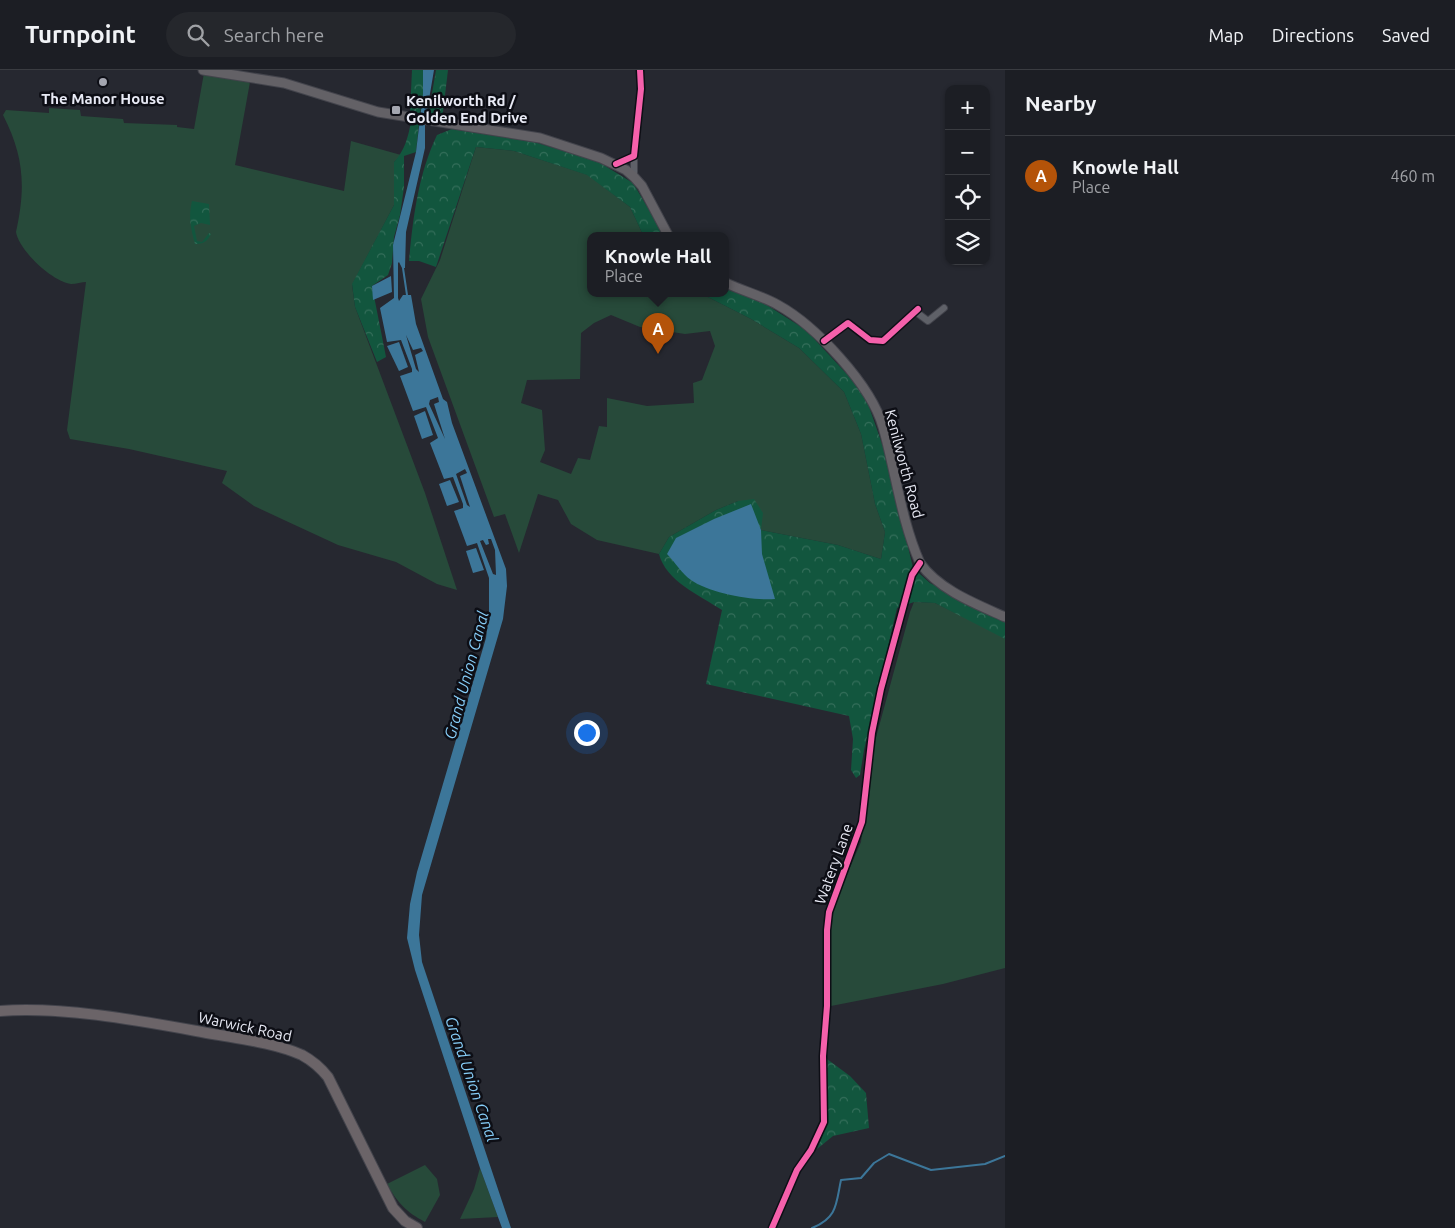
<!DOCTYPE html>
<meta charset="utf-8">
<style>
:root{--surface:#1c1e24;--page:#25272c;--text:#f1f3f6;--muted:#a0a2a6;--line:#3a3c41;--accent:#b45309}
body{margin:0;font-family:Ubuntu,sans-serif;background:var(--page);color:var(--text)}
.controls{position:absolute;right:15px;top:15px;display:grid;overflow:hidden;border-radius:10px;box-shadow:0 1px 4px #0004}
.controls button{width:45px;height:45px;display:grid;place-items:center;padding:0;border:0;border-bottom:1px solid var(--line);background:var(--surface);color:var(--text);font:25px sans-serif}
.you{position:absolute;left:586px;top:662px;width:18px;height:18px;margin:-12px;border:4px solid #fff;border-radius:50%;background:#1a73e8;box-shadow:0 0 0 8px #1a73e833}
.badge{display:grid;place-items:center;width:32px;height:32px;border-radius:50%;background:var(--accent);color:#fff;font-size:16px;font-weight:700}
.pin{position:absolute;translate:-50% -41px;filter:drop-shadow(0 1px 2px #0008)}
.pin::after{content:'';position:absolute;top:26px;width:18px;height:15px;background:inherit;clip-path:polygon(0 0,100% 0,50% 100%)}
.popup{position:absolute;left:587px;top:162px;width:142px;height:65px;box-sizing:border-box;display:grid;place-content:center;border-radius:10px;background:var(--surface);filter:drop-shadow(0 1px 4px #0005);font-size:16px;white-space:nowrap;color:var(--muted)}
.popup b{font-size:19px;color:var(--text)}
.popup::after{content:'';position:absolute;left:50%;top:100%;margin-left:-10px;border:10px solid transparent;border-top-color:var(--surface)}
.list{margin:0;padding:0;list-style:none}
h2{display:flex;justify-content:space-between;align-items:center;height:65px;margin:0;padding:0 20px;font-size:21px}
h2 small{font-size:16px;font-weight:400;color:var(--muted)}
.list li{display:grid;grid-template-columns:32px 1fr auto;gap:15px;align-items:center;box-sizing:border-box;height:80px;padding:0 20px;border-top:1px solid var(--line)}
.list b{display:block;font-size:19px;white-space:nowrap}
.list p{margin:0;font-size:16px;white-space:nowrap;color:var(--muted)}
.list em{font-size:16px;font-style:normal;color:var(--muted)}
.icon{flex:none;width:28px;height:28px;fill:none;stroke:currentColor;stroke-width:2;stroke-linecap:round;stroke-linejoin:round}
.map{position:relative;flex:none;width:1005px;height:1158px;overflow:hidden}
header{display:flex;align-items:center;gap:30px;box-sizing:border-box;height:70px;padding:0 25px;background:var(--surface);border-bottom:1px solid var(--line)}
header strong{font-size:24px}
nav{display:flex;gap:28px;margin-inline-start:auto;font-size:18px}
.search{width:350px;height:45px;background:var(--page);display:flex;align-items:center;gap:12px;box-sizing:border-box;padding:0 18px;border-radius:28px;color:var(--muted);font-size:19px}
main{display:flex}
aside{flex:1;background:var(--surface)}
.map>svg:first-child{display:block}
.green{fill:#274a3a;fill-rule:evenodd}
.forest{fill:url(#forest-crowns)}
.water{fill:#3c7699;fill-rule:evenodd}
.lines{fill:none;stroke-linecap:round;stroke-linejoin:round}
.stream{stroke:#3c7699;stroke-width:2}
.minor-casing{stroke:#43444c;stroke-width:8}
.secondary-casing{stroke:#43444c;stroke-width:11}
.primary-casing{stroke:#43444c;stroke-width:12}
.minor{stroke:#5f6168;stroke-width:6}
.secondary{stroke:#636166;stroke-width:9}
.primary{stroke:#6b6468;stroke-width:10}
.cycleway-casing{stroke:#0d0e15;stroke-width:9}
.cycleway{stroke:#f560ab;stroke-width:6}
.poi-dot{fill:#a4a6b0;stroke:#0d0e15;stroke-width:2}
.labels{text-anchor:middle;stroke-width:5;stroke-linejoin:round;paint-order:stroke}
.poi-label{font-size:15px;font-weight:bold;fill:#e8eaf5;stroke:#0d0e15}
.street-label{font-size:15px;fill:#e8eaf5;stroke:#0d0e15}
.water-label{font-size:16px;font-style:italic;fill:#87cef9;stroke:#0d0e15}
</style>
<header>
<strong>Turnpoint</strong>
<div class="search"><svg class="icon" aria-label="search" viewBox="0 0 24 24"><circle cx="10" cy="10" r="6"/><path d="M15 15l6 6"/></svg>Search here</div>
<nav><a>Map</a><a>Directions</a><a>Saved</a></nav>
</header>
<main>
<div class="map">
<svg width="1005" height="1158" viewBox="0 0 1005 1158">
<defs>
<pattern id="forest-crowns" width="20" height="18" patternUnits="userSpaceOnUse" patternTransform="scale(1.25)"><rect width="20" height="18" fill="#12563e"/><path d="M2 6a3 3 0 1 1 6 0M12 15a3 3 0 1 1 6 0" fill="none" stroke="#346e5a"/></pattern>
</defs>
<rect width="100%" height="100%" fill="#262830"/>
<!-- green -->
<g class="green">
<path d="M 204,3 L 250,12 L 235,95 L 344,121 L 351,71 L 401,85 L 394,92 L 394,135 L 352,215 L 355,237 L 425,423 L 457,520 L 437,514 L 396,492 L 338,475 L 284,450 L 254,436 L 222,413 L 227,401 L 129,379 L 70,369 L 67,360 L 86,212 C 82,212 76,214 71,214 C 51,211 19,180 16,162 C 26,117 24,86 3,45 L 6,40 L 49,43 L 49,38 L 80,40 L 81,46 L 123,49 L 124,53 L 177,55 L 177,57 L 194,59 Z"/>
<path d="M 476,77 L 514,81 L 588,105 L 630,137 L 643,165 L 590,165 L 590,223 L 700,223 L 751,249 L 799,278 L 844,322 L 861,364 L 875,434 L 885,462 L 881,489 L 838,475 L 761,460 L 738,431 L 716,440 L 669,467 L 659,484 L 597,470 L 571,454 L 558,430 L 538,424 L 519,483 L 505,444 L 494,447 L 428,267 L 421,229 L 440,190 ZM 611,245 L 640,257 L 685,264 L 710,261 L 715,276 L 702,310 L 693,313 L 694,333 L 647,336 L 607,328 L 607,357 L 599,356 L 590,390 L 578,388 L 571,404 L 540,392 L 545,380 L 542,340 L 521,333 L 527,310 L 580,309 L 581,263 L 594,253 Z"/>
<polygon points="914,532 935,533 1005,567 1005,898 943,914 831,936 829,881 833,837 861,772 874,675 910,542"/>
<path d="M 425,1095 L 437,1109 L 440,1125 L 425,1152 C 406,1142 397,1132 387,1114 Z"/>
<polygon points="480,1098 498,1147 460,1149 474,1119"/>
</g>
<!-- forest -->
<g class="forest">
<polygon points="412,0 423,0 423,24 420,44 410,43"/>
<polygon points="436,0 448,0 442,50 428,47"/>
<path d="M 411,52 L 419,54 L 416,82 L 404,86 L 404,117 L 400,145 L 394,167 L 392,193 L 388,205 L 372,216 L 386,287 L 377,292 L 355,237 L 352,214 L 394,135 L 394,92 C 405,80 408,67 411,52 Z"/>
<path d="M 452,59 L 534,72 L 597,91 L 633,113 L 664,165 L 643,165 L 630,137 L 587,105 L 514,81 L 476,77 L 436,197 L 419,191 L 409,191 C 413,148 418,105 437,65 Z"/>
<path d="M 192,131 L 209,134 L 210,155 L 201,153 L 194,156 L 197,171 L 202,172 L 209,163 L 211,164 C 207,172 203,174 195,174 C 191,159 188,147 192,131 Z"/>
<path d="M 726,219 L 762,232 L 806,260 L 856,314 L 867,331 L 888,391 L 913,498 L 930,513 L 1005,552 L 1005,569 L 935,533 L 914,532 L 897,538 L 864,680 L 860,705 L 856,708 L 851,700 L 853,669 L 849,646 L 706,614 L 722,540 C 699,525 666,511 659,484 L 669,467 L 716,440 L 738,431 L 754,429 L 763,443 L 761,460 L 838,475 L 881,489 L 885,462 L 875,434 L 861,364 L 844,322 L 799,278 L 751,249 L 700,223 L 726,223 Z"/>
<path d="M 827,989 L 850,1006 L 866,1023 L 869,1058 L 833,1066 L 817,1079 C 831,1052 827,1019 827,989 Z"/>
</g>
<!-- water -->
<g class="water">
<path d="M 423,0 L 434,0 L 425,53 L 425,78 L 406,162 L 405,198 L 402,198 L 399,192 L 398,193 L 398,228 L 399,231 L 403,225 L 411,225 L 416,254 L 443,329 L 447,332 L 452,353 L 506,499 L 507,516 L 503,549 L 422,825 L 419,865 L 422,892 L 511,1158 L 502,1158 L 480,1098 L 415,900 L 407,868 L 410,834 L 417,802 L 486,568 L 489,544 L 489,508 L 477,473 L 467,476 L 454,441 L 463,438 L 463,434 L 453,407 L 444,409 L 430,373 L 438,368 L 426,337 L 413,341 L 400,306 L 412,302 L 412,299 L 401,270 L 387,272 L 380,238 L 394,228 L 393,175 L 416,82 L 423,24 ZM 406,265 L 413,280 L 421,278 L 423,281 L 415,285 L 419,302 L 416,299 ZM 438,327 L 439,332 L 434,334 L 445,369 L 429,334 L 430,330 ZM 465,399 L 467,403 L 460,406 L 470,437 L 467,435 L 456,404 ZM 488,469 L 491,469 L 495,480 L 496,505 L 493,504 L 480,471 L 483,470 L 486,475 L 489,474 Z"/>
<polygon points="391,206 392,222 373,230 372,216"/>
<polygon points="399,272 408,297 399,301 387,276"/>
<polygon points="425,341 433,365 422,369 414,346"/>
<polygon points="450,410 459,432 447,436 439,414"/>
<path d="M 751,434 L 761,460 L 762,484 L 775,529 C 753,531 709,523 691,510 C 682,504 675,492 667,484 L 676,468 L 714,449 Z"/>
<polygon points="476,478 484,500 473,503 466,481"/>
</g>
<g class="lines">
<!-- stream -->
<g class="stream">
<polyline points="403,198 407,225"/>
<path d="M 812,1158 C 838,1148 836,1133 841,1110 L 861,1108 L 874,1093 L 889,1084 L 931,1100 L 985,1094 L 1005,1086"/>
</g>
<defs>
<g id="minor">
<polyline points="634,86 634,107"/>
<polyline points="616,94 634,86 641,19 640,0"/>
<polyline points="916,242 928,251 944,238"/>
<polyline points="824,271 848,253 870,270 883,271 918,239"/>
<polyline points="772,1158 797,1100 811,1080 824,1052 823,986 827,936 827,860 829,842 862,752 872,663 881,619 912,505 920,493"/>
</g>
<g id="secondary">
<polyline points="203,0 284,13 378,42 540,68 601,88 626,100 634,107 642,116 668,165"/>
<path d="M 726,213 C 743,221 762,226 778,235 C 816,256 871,315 883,357 C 896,403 901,450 920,493 C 939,520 976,534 1005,547"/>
</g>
<path id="primary" d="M 0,941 C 67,936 146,952 213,964 C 241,969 275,973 302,985 C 313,991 320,997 328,1007 L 393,1138 L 405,1151 L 417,1158"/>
</defs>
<!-- minor casing -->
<use href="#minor" class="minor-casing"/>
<!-- secondary casing -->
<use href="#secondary" class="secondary-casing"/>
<!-- primary casing -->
<use href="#primary" class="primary-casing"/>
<!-- minor -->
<use href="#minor" class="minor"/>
<!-- secondary -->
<use href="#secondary" class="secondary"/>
<!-- primary -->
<use href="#primary" class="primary"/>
<defs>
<g id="cycleway">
<polyline points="616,94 634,86 641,19 640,0"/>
<polyline points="824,271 848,253 870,270 883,271 918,239"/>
<polyline points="772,1158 797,1100 811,1080 824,1052 823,986 827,936 827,860 829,842 862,752 872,663 881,619 912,505 920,493"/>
</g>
</defs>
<!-- cycleway casing -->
<use href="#cycleway" class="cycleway-casing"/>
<!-- cycleway -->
<use href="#cycleway" class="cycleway"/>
</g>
<!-- markers -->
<g class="poi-dot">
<circle cx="103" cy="12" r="5"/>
<rect x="391" y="35" width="10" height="10" rx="2.5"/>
</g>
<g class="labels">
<!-- poi labels -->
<g class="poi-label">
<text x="103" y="34">The Manor House</text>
<text x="406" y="36" text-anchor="start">Kenilworth Rd /<tspan x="406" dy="17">Golden End Drive</tspan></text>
</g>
<!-- street labels -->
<g class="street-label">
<text transform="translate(904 394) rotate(75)" y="5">Kenilworth Road</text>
<text transform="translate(834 794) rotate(-70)" y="5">Watery Lane</text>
<text transform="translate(245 957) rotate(12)" y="5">Warwick Road</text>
</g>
<!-- water labels -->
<g class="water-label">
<text transform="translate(466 605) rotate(-75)" y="6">Grand Union Canal</text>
<text transform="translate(472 1009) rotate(71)" y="6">Grand Union Canal</text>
</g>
</g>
</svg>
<div class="controls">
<button>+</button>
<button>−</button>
<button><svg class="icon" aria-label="locate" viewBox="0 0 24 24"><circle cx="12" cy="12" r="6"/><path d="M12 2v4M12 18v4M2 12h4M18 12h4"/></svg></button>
<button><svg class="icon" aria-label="layers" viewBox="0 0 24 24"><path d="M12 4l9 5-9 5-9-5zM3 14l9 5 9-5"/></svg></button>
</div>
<div class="you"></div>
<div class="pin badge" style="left:658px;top:284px">A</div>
<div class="popup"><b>Knowle Hall</b>Place</div>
</div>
<aside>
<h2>Nearby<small></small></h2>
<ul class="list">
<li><span class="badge">A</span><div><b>Knowle Hall</b><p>Place</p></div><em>460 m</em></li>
</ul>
</aside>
</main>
